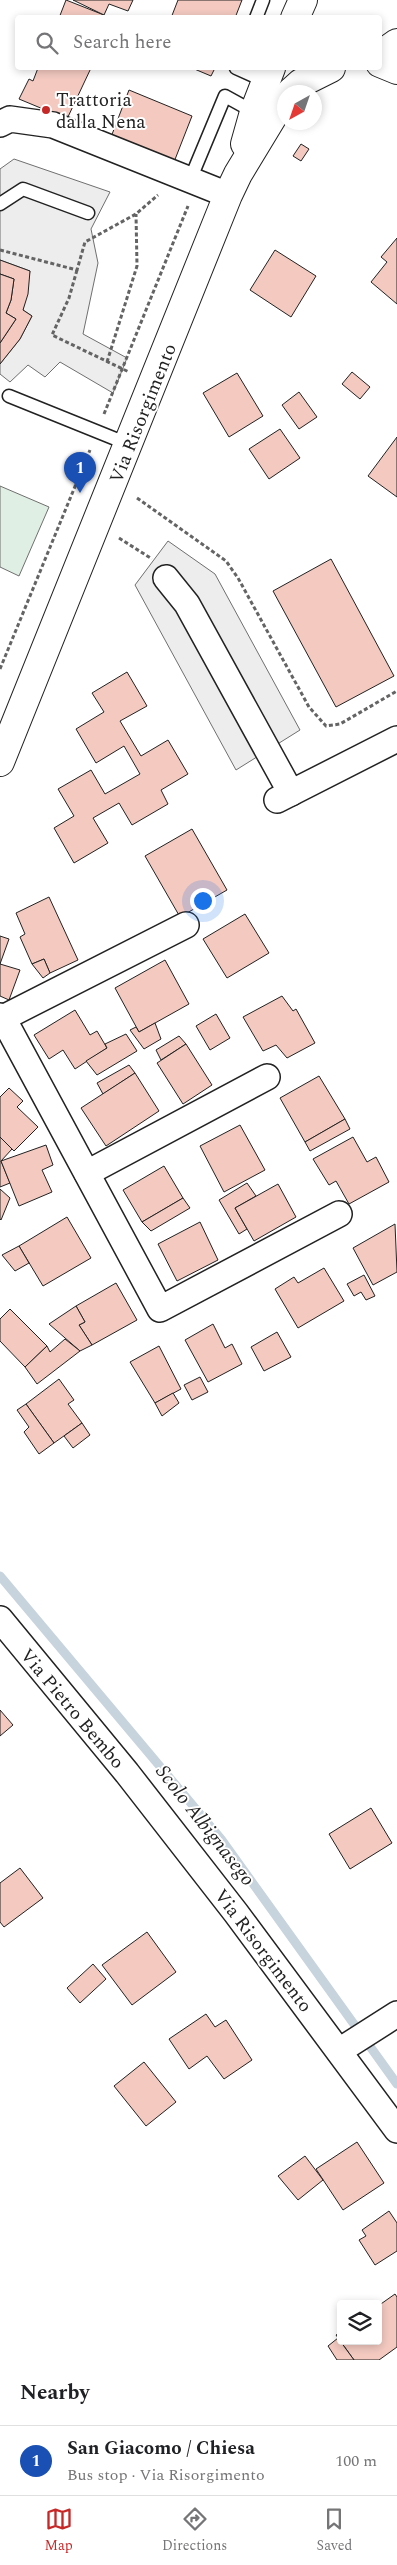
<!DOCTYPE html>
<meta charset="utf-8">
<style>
:root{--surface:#fff;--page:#f6f6f6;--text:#202124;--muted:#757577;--line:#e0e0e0;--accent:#c62828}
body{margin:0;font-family:Spectral,serif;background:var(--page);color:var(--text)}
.controls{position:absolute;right:15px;bottom:15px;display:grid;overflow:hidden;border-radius:5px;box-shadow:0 2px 8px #0003}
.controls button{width:45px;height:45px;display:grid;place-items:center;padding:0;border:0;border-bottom:1px solid var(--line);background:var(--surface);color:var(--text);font:25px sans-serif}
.compass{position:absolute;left:277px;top:85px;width:45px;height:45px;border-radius:50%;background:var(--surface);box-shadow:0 2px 8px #0003;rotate:220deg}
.you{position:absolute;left:202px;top:900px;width:18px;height:18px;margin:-12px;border:4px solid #fff;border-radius:50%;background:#1a73e8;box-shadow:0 0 0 8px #1a73e833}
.badge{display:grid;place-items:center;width:32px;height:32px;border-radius:50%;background:var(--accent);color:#fff;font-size:16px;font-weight:700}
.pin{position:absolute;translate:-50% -41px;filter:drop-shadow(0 1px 2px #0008)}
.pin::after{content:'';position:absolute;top:26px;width:18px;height:15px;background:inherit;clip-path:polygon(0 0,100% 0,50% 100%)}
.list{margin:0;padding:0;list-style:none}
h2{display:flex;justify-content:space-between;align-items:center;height:65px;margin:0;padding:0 20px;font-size:21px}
h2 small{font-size:16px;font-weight:400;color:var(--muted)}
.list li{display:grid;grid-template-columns:32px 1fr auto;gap:15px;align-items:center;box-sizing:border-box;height:70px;padding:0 20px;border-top:1px solid var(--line)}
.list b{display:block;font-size:19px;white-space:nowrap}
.list p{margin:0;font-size:16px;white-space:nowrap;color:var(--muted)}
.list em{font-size:16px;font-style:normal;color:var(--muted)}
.icon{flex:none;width:28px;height:28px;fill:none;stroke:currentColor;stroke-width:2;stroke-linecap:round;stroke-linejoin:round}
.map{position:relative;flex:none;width:397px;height:2360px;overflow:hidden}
.search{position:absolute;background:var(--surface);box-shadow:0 2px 8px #0003;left:15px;right:15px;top:15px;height:55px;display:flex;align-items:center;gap:12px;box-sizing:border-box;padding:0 18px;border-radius:5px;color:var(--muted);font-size:19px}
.sheet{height:135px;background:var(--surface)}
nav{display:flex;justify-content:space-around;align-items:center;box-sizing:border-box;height:70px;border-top:1px solid var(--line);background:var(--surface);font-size:14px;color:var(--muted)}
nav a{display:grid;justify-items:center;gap:2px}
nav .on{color:var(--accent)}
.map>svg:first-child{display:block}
.green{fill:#e0efe3;stroke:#6f6f6f}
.parking{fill:#ededed;stroke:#6f6f6f}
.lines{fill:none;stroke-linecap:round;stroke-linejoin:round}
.stream{stroke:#c7d3dd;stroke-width:9}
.building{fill:#f3c9c0;stroke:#222}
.service-casing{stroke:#222;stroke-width:15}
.minor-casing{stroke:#222;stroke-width:28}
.tertiary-casing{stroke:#222;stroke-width:30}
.secondary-casing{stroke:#222;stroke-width:30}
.path{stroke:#646464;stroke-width:3;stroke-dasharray:4 2.5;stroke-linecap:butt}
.service{stroke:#fff;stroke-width:12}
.minor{stroke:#fff;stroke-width:25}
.tertiary{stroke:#fff;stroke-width:28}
.secondary{stroke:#fff;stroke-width:28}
.poi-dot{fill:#c62828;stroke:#fff;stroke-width:2}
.labels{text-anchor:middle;stroke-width:4;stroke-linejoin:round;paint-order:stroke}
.poi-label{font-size:19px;fill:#222;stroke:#fff;text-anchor:start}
.street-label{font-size:19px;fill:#222;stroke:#fff}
.water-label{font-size:20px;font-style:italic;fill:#222;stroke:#fff}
</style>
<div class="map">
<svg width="397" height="2360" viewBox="0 0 397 2360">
<rect width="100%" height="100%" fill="#fff"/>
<!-- green -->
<polygon class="green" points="0,486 49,507 19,576 0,567"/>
<!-- parking -->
<g class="parking">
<polygon points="14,159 110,192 91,229 98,263 83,334 127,358 113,393 60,362 45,377 28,365 10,382 0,374 0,364 20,339 32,316 23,310 30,271 0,260 0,169"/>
<polygon points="168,541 215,574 300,730 236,770 135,585"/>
</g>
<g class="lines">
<!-- stream -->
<polyline class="stream" points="0,1576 221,1839 397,2084"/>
</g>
<!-- building -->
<g class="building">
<polygon points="66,0 104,15 103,18 59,18"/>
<polygon points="73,0 133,0 128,11 109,4 104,15"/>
<polygon points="178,0 242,0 235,18 171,18"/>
<polygon points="38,68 91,68 67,119 19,99 29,79 33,81"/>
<polygon points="192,68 215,68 211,76"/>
<polygon points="129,90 192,116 174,162 111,137"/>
<polygon points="301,144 309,149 301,161 293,156"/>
<polygon points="397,238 397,304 371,282 387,262 381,257"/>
<polygon points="275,250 316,276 291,317 250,290"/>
<polygon points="0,260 30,271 28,294 23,310 32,316 20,339 0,364 0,343 16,319 6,313 11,300 14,279 0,274"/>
<polygon points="0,274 14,279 11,300 6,313 16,319 0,343"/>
<polygon points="352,372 370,387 360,399 342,384"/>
<polygon points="237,373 263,416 229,437 203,393"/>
<polygon points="299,392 317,417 299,429 282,405"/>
<polygon points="280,429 300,458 269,479 249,449"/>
<polygon points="397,437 397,497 368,476"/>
<polygon points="331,559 394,676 336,707 273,591"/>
<polygon points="127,672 147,706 120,721 141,756 168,740 188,774 161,790 168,804 132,825 119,803 93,818 108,843 74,863 54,828 74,816 58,789 91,770 105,794 140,774 124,746 96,763 76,729 104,712 92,693"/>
<polygon points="192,829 227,890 180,917 145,856"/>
<polygon points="49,897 78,960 50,973 44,959 32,964 20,937 25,934 16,913"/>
<polygon points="245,914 269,953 227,978 203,939"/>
<polygon points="0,936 9,939 0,964 20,970 9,1000 0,996"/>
<polygon points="44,959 50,973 43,978 32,964"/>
<polygon points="165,960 189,1004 139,1032 115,988"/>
<polygon points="282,996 293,1011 296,1009 315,1043 287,1058 276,1045 263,1051 243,1017"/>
<polygon points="75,1010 90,1035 97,1031 107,1048 75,1069 63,1050 49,1059 34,1035"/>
<polygon points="216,1014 230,1038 210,1050 196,1026"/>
<polygon points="155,1023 161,1039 144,1049 130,1030 136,1027 139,1032"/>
<polygon points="126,1034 137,1051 97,1075 86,1061 107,1048 105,1044"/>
<polygon points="179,1036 186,1044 161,1060 156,1050"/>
<polygon points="186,1044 212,1085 183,1104 157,1063"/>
<polygon points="129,1065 135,1073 103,1094 97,1083"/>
<polygon points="135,1073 159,1111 106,1146 81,1108"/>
<polygon points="319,1076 345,1119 305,1142 280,1098"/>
<polygon points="9,1088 23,1101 17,1107 38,1127 14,1151 0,1137 0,1097"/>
<polygon points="345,1119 350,1129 310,1151 305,1142"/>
<polygon points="240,1125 265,1170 224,1192 200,1146"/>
<polygon points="0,1137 12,1149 1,1161 10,1183 0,1187"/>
<polygon points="353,1137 367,1162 376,1157 389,1182 349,1204 336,1181 329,1185 313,1159"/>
<polygon points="46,1145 53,1165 42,1170 52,1192 19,1206 1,1161"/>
<polygon points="164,1166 183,1198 142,1222 123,1190"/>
<polygon points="247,1183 256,1196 235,1208 247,1229 239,1234 219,1200"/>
<polygon points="278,1184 296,1217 254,1241 235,1208"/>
<polygon points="0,1189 10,1198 1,1220 0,1219"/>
<polygon points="183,1198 190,1208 151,1231 142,1222"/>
<polygon points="67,1217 91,1258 43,1286 19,1246"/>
<polygon points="200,1222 218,1260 177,1281 158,1244"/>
<polygon points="395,1224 397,1272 373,1285 353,1248"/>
<polygon points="19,1246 29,1263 15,1271 2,1255"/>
<polygon points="324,1268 344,1301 298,1328 275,1289 294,1277 298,1283"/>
<polygon points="364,1275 375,1296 366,1300 361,1292 354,1296 347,1284"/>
<polygon points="116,1283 137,1320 92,1345 79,1325 85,1322 76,1306"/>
<polygon points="76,1306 85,1322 79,1325 92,1345 80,1351 49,1324"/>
<polygon points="10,1309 47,1346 25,1367 0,1341 0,1319"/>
<polygon points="213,1324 225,1348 232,1344 242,1364 208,1382 185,1340"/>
<polygon points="277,1332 291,1357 264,1371 251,1347"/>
<polygon points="65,1339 80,1351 37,1384 25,1367 47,1346 50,1352"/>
<polygon points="159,1346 181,1389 155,1403 130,1362"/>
<polygon points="200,1377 208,1392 192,1400 184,1385"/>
<polygon points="59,1379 74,1400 68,1404 82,1423 54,1443 26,1404"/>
<polygon points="173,1393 179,1403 162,1416 155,1403"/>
<polygon points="26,1404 54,1443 39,1454 24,1432 29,1427 17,1410"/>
<polygon points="82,1423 90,1435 73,1448 64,1436"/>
<polygon points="0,1710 13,1725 0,1736"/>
<polygon points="371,1808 392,1843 350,1869 329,1834"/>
<polygon points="20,1868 43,1898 4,1927 0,1922 0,1883"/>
<polygon points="147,1932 176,1972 132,2005 102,1965"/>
<polygon points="93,1964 106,1979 80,2003 67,1988"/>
<polygon points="206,2014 215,2027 226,2020 252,2060 224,2079 207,2056 189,2069 169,2039"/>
<polygon points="144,2062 176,2102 146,2126 114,2086"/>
<polygon points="357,2142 384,2183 343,2210 316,2169"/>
<polygon points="305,2156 323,2180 298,2200 278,2176"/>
<polygon points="389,2211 397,2223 397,2251 375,2265 359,2240 366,2236 362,2230"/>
<polygon points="395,2294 397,2297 397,2347 379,2360 354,2360 336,2335 341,2332 341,2341 378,2341 378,2306"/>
<polygon points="338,2338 354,2360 337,2360 328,2346"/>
</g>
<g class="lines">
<defs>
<g id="service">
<polyline points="256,18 263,0"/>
<polyline points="236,68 265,81"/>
<polyline points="190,180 225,96 254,112"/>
<polyline points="0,204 23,189 88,213"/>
<polyline points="9,396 128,444"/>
</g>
<g id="minor">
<polyline points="0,124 10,119 53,125 228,195"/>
<polyline points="166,578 187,604 291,793"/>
<polyline points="277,800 397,739"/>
<polyline points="0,1016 3,1018 160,1309 339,1214"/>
<polyline points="3,1018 186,925"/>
<polyline points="87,1173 267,1077"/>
<polyline points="0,1619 127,1773 236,1913 397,2130"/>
<polyline points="339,2051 397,2014"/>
</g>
<polyline id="tertiary" points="380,63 397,70"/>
<g id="secondary">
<polyline points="295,18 303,0"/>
<polyline points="380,55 397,43"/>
<polyline points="291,92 301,83 331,68"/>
<polyline points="245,144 254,112 271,68"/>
<polyline points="0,762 228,195 238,174 284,98"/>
</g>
</defs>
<!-- service casing -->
<use href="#service" class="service-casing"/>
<!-- minor casing -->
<use href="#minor" class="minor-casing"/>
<!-- tertiary casing -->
<use href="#tertiary" class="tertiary-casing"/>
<!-- secondary casing -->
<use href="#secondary" class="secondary-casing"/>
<!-- path -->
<g class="path">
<polyline points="0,250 77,270 85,242 136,214 158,195"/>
<polyline points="77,270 69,298 52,335 129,372"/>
<polyline points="107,362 137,266 136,214"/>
<polyline points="104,414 188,206"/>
<polyline points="137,498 226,561 238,578 309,707 326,726 340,724 397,691"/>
<polyline points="119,538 152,559"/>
<polyline points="0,669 90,450"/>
</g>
<!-- service -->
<use href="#service" class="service"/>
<!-- minor -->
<use href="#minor" class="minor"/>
<!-- tertiary -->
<use href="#tertiary" class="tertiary"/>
<!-- secondary -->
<use href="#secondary" class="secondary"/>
</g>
<!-- markers -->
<circle class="poi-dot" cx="46" cy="110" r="5"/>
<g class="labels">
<!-- poi labels -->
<g class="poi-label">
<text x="56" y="106">Trattoria<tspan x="56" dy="22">dalla Nena</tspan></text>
</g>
<!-- street labels -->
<g class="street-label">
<text transform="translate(142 413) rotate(-68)" y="7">Via Risorgimento</text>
<text transform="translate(73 1708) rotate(50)" y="7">Via Pietro Bembo</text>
<text transform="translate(264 1950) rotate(53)" y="7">Via Risorgimento</text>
</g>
<!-- water labels -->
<g class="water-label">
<text transform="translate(206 1825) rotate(52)" y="7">Scolo Albignasego</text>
</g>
</g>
</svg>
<div class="controls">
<button><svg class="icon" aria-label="layers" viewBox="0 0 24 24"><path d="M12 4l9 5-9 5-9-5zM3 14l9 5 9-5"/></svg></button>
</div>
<svg class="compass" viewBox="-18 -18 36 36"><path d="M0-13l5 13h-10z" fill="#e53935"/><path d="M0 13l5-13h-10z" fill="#757577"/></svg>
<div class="you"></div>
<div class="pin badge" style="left:80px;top:493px;background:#1a4fb4">1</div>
<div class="search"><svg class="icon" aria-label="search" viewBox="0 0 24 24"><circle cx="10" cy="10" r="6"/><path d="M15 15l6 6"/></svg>Search here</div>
</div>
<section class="sheet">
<h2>Nearby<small></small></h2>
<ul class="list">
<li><span class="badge" style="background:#1a4fb4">1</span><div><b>San Giacomo / Chiesa</b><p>Bus stop · Via Risorgimento</p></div><em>100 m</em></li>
</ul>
</section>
<nav>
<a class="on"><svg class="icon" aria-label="map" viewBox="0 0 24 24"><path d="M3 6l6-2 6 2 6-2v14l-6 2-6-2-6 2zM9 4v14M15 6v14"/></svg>Map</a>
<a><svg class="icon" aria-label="directions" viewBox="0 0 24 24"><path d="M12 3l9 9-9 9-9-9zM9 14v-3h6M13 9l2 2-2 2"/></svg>Directions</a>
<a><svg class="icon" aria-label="saved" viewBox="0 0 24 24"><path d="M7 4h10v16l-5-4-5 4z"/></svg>Saved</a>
</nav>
